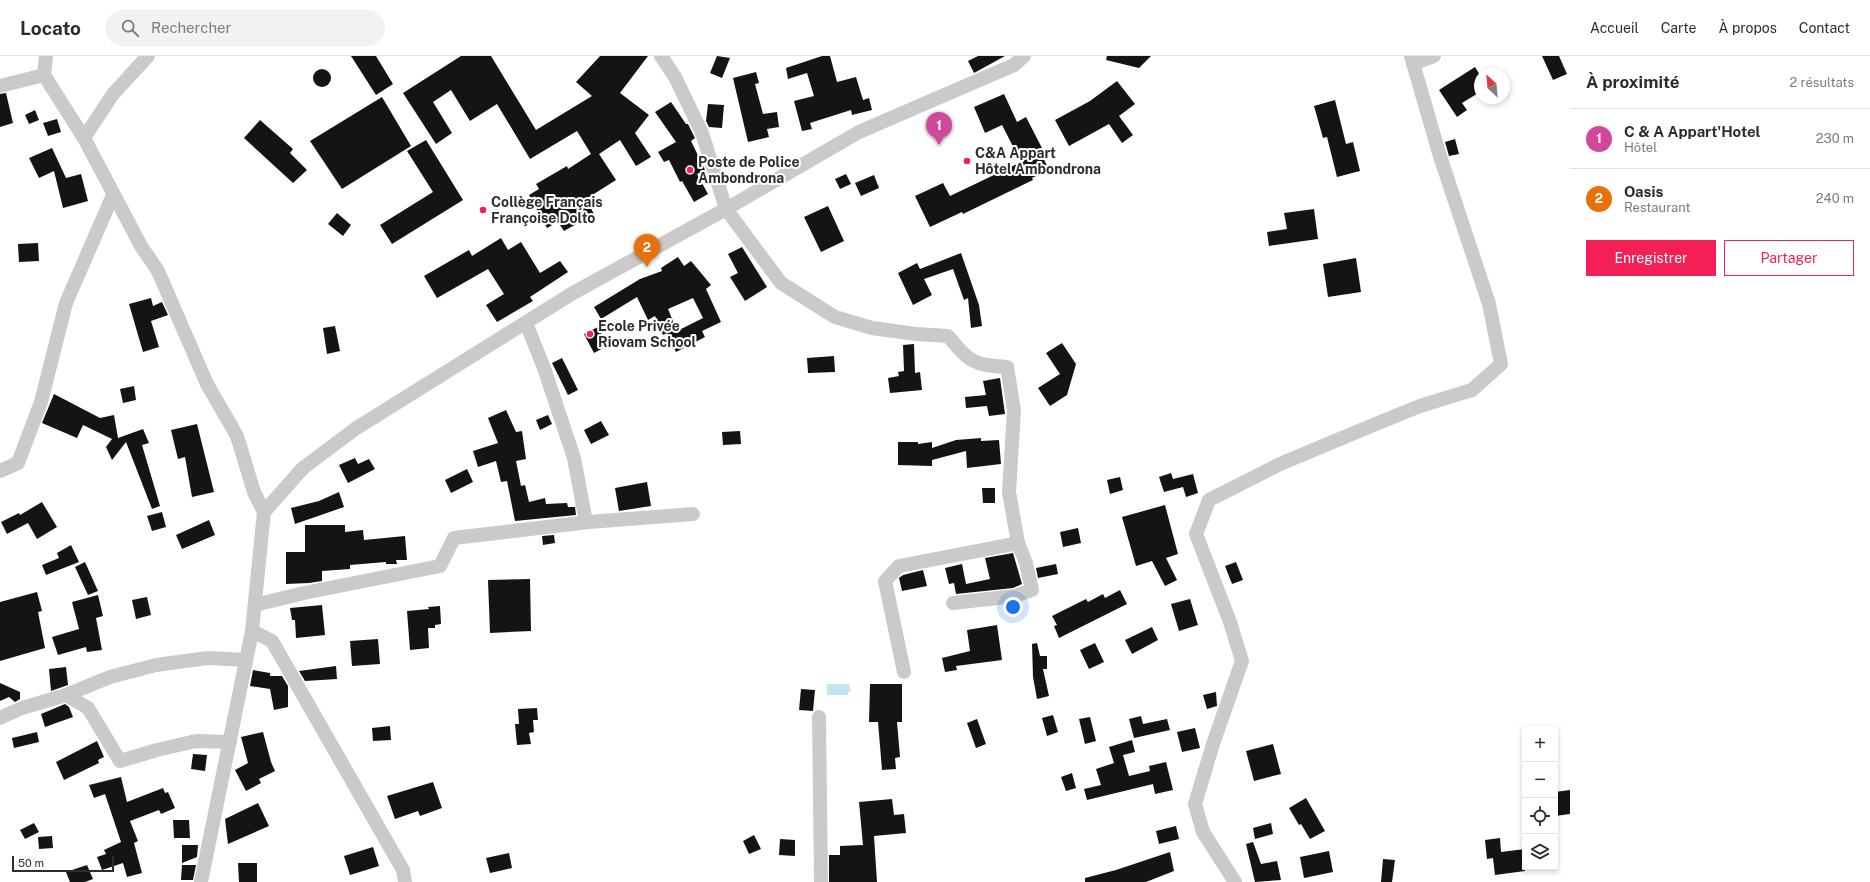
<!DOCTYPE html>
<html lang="fr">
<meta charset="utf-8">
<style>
:root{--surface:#fff;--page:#f2f2f3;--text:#2b2b33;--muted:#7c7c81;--line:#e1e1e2;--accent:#f41f56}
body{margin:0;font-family:"Public Sans",sans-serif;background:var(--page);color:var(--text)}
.controls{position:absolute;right:12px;bottom:12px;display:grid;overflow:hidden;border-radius:0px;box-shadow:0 2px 6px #0003}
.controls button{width:36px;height:36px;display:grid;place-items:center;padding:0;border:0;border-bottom:1px solid var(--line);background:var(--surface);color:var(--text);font:20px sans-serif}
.compass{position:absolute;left:1474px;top:12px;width:36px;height:36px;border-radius:50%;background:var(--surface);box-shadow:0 2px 6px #0003;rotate:334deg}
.scale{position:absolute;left:12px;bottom:10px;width:102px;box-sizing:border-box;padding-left:4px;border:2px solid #2d2d2d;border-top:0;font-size:11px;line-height:14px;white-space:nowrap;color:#2d2d2d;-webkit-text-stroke:3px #fff;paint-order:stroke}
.you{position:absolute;left:1013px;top:551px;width:14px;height:14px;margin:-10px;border:3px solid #fff;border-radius:50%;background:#1a73e8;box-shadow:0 0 0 6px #1a73e833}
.badge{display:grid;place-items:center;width:26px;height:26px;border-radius:50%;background:var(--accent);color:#fff;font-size:13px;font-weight:700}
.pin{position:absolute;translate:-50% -33px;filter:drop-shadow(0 1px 2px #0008)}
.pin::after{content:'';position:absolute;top:21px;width:14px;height:12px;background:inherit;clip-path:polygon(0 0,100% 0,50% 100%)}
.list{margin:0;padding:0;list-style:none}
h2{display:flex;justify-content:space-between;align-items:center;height:52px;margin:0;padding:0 16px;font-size:17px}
h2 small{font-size:13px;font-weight:400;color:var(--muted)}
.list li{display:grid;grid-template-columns:26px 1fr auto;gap:12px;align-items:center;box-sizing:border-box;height:60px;padding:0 16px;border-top:1px solid var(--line)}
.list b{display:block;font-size:15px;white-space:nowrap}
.list p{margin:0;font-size:13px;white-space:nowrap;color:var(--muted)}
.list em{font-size:13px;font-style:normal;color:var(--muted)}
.actions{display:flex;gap:8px;padding:12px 16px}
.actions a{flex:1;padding:9px 0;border:1px solid var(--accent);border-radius:0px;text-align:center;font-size:14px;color:var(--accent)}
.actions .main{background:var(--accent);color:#fff}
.icon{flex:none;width:22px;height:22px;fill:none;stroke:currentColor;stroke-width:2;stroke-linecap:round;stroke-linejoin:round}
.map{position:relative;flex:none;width:1570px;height:826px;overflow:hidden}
header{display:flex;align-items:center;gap:24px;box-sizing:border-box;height:56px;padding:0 20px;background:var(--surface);border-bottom:1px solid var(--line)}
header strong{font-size:19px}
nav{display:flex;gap:22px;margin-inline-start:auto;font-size:14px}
.search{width:280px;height:36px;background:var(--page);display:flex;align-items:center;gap:10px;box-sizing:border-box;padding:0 14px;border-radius:22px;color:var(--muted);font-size:15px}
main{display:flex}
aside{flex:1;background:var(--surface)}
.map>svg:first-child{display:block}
.water{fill:#c3e5ee}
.building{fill:#141414;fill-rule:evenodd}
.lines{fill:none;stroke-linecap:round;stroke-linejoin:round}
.minor{stroke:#cacaca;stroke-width:14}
.poi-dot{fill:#f41f56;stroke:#fff;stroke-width:1.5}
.labels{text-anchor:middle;stroke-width:4;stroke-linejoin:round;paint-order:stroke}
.poi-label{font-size:14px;font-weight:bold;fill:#2d2d2d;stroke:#fff;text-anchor:start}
</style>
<header>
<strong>Locato</strong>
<div class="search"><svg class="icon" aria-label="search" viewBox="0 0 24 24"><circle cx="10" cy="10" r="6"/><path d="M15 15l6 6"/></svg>Rechercher</div>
<nav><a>Accueil</a><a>Carte</a><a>À propos</a><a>Contact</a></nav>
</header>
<main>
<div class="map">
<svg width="1570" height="826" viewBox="0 0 1570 826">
<rect width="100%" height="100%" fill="#fff"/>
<!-- water -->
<polygon class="water" points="827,628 849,628 851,636 848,636 848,639 827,639"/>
<!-- building -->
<g class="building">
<polygon points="351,0 376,0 393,28 376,39"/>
<polygon points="461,0 491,0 536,74 592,40 576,26 600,0 648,0 620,37 649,59 635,77 651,101 636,110 620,84 599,98 616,124 586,143 594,158 564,175 558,166 547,172 529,139 539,133 536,128 567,110 568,113 591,98 577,75 530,103 497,48 470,65 451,34 433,46 452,77 436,88 403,37"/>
<polygon points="717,0 730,2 722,22 710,17"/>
<polygon points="822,0 830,0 837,26 856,21 863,44 869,42 872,54 852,59 851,54 810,67 812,73 802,75 794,45 814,40 807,17 788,23 786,12"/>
<polygon points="978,0 1005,0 974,17 968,5"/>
<polygon points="1107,0 1151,0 1139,12 1106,4"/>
<polygon points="1542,0 1559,0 1567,18 1553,24"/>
<polygon points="1475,11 1480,19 1480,36 1462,47 1467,54 1457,61 1439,34"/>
<circle cx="322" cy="22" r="9"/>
<polygon points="756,16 759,27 755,28 763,58 777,56 779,71 767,73 769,81 748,86 733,22"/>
<polygon points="1117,25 1135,48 1119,60 1133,79 1122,87 1109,68 1069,90 1055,64 1090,45"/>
<polygon points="6,37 13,67 0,71 0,38"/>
<polygon points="1004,38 1017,66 1026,61 1043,94 1040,95 1049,114 1032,122 1033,124 963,158 962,156 930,171 915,140 943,127 950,140 1021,106 1002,69 985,77 974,51"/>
<polygon points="382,41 411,90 342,133 310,85"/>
<polygon points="1335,44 1346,88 1353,86 1360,115 1337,121 1327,81 1323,82 1314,50"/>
<polygon points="671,46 686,68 688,68 695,82 691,85 705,114 697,118 708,138 694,146 682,125 680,126 669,104 664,106 658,96 676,86 655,56"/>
<polygon points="708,48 724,49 722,72 709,71 706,65"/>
<polygon points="35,54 39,64 29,68 25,59"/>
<polygon points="57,63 61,76 48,80 43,67"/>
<polygon points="260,64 293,93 290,97 307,114 293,127 244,82"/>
<polygon points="1455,83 1459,98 1449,100 1445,86"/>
<polygon points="426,84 463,144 392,188 380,169 433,136 407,95"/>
<polygon points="52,92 66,122 81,118 88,145 63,152 54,115 39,122 29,102"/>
<polygon points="846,118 851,128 840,133 835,123"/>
<polygon points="874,119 879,132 861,140 855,127"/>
<polygon points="828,150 844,185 821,196 804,161"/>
<polygon points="1314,153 1318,183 1269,190 1267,176 1287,173 1284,157"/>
<polygon points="337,157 351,169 343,180 328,168"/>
<polygon points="501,182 508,194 521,186 540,217 560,205 568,216 530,241 533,245 497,266 486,249 504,238 488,213 437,242 424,220 469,194 472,200"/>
<polygon points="38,187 39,205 19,206 18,188"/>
<polygon points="742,191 767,231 745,245 730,221 738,217 728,198"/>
<polygon points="961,197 979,249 982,270 971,272 968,242 964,244 953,213 924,223 932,239 913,249 898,217 917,207 920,213"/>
<path d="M 678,201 L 684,210 L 691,205 L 711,229 L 706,233 L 721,266 L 702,275 L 705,281 L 676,296 L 667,277 L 663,279 L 655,260 L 648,264 L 637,241 L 601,263 L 594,251 L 640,223 L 662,215 L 661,212 ZM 693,242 L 703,262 L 677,275 L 668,253 Z"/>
<polygon points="1356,202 1361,236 1328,241 1323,208"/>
<polygon points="151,242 153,250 162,246 168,259 151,265 159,291 143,296 129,248"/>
<polygon points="335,270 340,295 327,298 323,272"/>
<polygon points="598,271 607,290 594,297 584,278"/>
<polygon points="1062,287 1076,308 1067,339 1050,350 1038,332 1060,318 1046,297"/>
<polygon points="914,288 915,317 920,316 922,334 890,337 888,322 899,320 898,316 904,315 903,289"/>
<polygon points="834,300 835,316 808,317 807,302"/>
<polygon points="562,302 578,334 568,339 552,307"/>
<polygon points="1000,322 1005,358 989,360 987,350 966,352 965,341 986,339 983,325"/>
<polygon points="134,330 136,344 123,347 120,333"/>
<polygon points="54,338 100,362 114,359 118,382 143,373 149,387 142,389 160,450 152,453 126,386 112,404 106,391 112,383 83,369 77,382 42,367"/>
<polygon points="506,354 516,376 522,375 526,403 516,405 521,430 525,429 529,446 545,442 546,448 567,447 568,451 575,451 576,459 515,465 507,425 501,426 496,405 478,411 473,395 498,387 488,362"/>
<polygon points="548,359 552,368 540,374 536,364"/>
<polygon points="601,365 609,379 591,388 584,374"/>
<polygon points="197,368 214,436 192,441 185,401 178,403 171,374"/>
<polygon points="740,375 741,388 723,389 722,376"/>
<polygon points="981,382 981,385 999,384 1001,408 967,412 966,395 932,404 932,410 898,409 898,386 918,386 918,388 932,386 932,392 956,384"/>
<polygon points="355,402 358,408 369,403 375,413 348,427 339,409"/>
<polygon points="467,413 473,426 451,437 445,424"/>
<polygon points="1171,417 1173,423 1193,418 1198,437 1186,441 1183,431 1164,436 1159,421"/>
<polygon points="1120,421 1123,434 1110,438 1107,424"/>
<polygon points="647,426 651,450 619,455 615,432"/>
<polygon points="982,432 995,432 995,447 983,447"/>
<polygon points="339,436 344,451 295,468 291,452 319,445"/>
<polygon points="42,446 57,471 37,483 28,467 7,478 1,466 19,457 20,459"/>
<polygon points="1165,449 1178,498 1166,502 1177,524 1165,530 1152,505 1136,510 1122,461"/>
<polygon points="162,456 166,471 152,475 147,460"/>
<polygon points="209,464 215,479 182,493 176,479"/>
<polygon points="305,469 345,469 345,476 363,474 364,484 405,480 407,504 396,504 397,508 386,508 386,506 350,509 350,513 322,515 322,525 309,527 286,528 286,496 305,496"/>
<polygon points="1078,472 1081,487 1063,491 1060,476"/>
<polygon points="554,479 555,487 543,489 542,480"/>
<polygon points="71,489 79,506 46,519 42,509 59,502 57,497"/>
<polygon points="1013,497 1022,528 1013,532 956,538 954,527 949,528 945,512 962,508 966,528 990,523 985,502"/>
<polygon points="85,506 98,535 88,539 75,511"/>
<polygon points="1236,506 1243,524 1232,528 1225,510"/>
<polygon points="1056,508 1058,518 1038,522 1036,512"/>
<polygon points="923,514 927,530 902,535 899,522 903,519"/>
<polygon points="530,523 531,575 490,577 488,524"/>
<polygon points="1120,534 1127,548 1059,582 1054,570 1057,569 1052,560 1086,543 1088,546 1103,538 1105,542"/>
<polygon points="37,536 42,555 38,556 45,592 0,605 0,546"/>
<polygon points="98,539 103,560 96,562 102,594 87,596 86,591 58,599 52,581 79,573 72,546"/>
<polygon points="147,541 151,559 136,563 132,544"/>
<polygon points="1190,543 1198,569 1179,575 1171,548"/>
<polygon points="322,549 325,579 296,582 295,564 292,564 290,552"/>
<polygon points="440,550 441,568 435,569 435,572 428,572 429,592 410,594 407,555 429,553 428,551"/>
<polygon points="997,569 1002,604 956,610 957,614 945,616 942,602 970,595 967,574"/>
<polygon points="1152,571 1158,584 1132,598 1125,584"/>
<polygon points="378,583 380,608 352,610 350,585"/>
<polygon points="1037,587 1040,600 1047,600 1047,613 1043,613 1049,640 1037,643 1033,621 1032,588"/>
<polygon points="1095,587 1104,606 1089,613 1080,594"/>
<polygon points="336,610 337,623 305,625 299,615"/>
<polygon points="66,611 68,629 51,635 49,613"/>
<polygon points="253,614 270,617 270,620 282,620 288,630 288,651 274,654 270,633 250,630"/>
<polygon points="0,627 20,636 20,643 15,646 9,641 0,645"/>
<polygon points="870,628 902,628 902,666 897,666 900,701 895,702 896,713 882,714 878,666 869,666"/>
<polygon points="801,633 815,634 813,655 799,654"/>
<polygon points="1216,636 1217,650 1207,653 1203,639"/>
<polygon points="65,648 69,651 73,661 45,671 41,658"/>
<polygon points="537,652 538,664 533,664 534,676 529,677 531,688 517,689 515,668 519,668 518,653"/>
<polygon points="1053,659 1058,676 1047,680 1042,662"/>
<polygon points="1141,660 1143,668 1167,663 1170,674 1134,682 1129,663"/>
<polygon points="1090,661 1096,685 1085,688 1079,663"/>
<polygon points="977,663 986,688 976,692 967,667"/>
<polygon points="390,670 391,684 373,685 372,672"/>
<polygon points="1195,672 1200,692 1182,696 1177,676"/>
<polygon points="37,676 39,686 14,692 12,682"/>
<polygon points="263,676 271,706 275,715 259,723 261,727 246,735 235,714 248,707 241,681"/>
<polygon points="1132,684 1135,696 1123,699 1129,720 1150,715 1149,710 1166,706 1173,734 1155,738 1153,728 1087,744 1084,733 1101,729 1096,713 1114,707 1109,691"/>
<polygon points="97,685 104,701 98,704 99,707 64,724 56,706"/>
<polygon points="1273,688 1281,718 1254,725 1246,695"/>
<polygon points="193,698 207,699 205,715 191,713"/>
<polygon points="1072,717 1076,732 1066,735 1061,721"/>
<polygon points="121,721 127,746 163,732 165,737 168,736 175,752 161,758 159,754 130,765 138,785 134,787 142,817 127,821 123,807 102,814 97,801 106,798 104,794 121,786 105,738 94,742 89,729"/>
<polygon points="433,726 442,752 420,760 418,755 395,763 387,740"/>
<polygon points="1570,734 1570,758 1555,760 1555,736"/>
<polygon points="1306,742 1325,775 1310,783 1301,768 1299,769 1289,752"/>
<polygon points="892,743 894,759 904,758 906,777 874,780 877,826 829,826 829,799 840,799 840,790 863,789 859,746"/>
<polygon points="258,747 269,770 228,788 225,763"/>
<polygon points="173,764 189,764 190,782 174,782"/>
<polygon points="34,767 39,776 25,783 20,774"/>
<polygon points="1271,767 1273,778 1255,783 1253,772"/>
<polygon points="1176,770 1179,783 1159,788 1156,775"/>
<polygon points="754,779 761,793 749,798 743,785"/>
<polygon points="52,780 53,792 39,793 38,781"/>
<polygon points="1500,782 1501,796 1525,793 1525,815 1495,819 1493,802 1487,803 1485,784"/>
<polygon points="780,783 795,784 795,800 779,799"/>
<polygon points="1253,786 1261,808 1277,805 1281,824 1255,826 1246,788"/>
<polygon points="182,789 198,789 197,801 182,807"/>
<polygon points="373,791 379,810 350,819 344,800"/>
<polygon points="1329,795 1333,816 1304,822 1300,801"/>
<polygon points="1170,796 1174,815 1146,826 1085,826 1085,822 1116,814"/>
<polygon points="509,797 512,812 490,817 486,802"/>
<polygon points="1383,803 1395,804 1392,826 1381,826"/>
<polygon points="238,807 257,807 257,826 239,826"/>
<polygon points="87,809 93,823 85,826 70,826 66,816"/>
<polygon points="182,809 196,809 193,824 181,824"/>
</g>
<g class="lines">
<!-- minor -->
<g class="minor">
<path d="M 661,0 L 675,21 L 702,77 L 726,153 L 781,227 L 835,261 L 872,272 L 916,278 L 948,280 C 970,306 972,309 1007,311 L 1014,354 L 1009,436 L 1018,487 L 1026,507 L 1032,534 L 1015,540 L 953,547"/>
<polyline points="1413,8 1434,0"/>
<polyline points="44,19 46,0"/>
<polyline points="0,30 44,19 84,82 141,190 158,215 207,328 237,380 254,436 264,456"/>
<polyline points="84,82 113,38 148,0"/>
<polyline points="526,267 544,312 574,402 586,466"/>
<polyline points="0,415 18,407 41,346 66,247 113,139"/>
<polyline points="255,549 304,537 440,510 454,482 589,466 693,458"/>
<polyline points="252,575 272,585 403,814 405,826"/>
<polyline points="904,616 885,525 899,510 1018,487"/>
<polyline points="66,639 88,652 120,705 157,694 196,685 230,686"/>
<polyline points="819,661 821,826"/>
<polyline points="0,662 22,652 66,639 110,621 156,609 208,602 246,604"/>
<polyline points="201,826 252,575 264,456 303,412 355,373 573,237 726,153 859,76 1014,9 1024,0"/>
<polyline points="1235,826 1203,776 1195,748 1213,688 1242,605 1230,566 1196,478 1209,444 1280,408 1366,372 1420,350 1472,334 1501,308 1489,248 1439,97 1411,0"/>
</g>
</g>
<!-- markers -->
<g class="poi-dot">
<circle cx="967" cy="105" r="4"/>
<circle cx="690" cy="114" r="4"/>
<circle cx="483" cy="154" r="4"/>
<circle cx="590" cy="278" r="4"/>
</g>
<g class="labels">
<!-- poi labels -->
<g class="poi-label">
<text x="975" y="102">C&amp;A Appart<tspan x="975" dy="16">Hôtel Ambondrona</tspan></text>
<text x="698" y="111">Poste de Police<tspan x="698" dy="16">Ambondrona</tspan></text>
<text x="491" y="151">Collège Français<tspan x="491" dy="16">Françoise Dolto</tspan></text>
<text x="598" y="275">Ecole Privée<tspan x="598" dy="16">Riovam School</tspan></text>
</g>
</g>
</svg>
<div class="controls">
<button>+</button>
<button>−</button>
<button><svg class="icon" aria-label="locate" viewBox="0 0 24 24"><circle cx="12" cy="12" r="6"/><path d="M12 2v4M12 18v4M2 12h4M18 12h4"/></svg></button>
<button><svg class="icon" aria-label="layers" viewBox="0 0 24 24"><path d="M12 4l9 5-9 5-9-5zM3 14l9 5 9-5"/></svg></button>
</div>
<svg class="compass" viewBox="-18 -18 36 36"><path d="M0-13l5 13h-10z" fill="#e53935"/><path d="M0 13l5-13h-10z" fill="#7c7c81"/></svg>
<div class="scale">50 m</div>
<div class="you"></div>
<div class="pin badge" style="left:939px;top:89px;background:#d1479c">1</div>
<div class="pin badge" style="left:647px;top:211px;background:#e8710a">2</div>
</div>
<aside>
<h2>À proximité<small>2 résultats</small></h2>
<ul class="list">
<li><span class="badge" style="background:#d1479c">1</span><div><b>C &amp; A Appart'Hotel</b><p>Hôtel</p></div><em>230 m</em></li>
<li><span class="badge" style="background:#e8710a">2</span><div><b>Oasis</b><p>Restaurant</p></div><em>240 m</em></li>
</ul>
<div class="actions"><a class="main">Enregistrer</a><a>Partager</a></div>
</aside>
</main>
